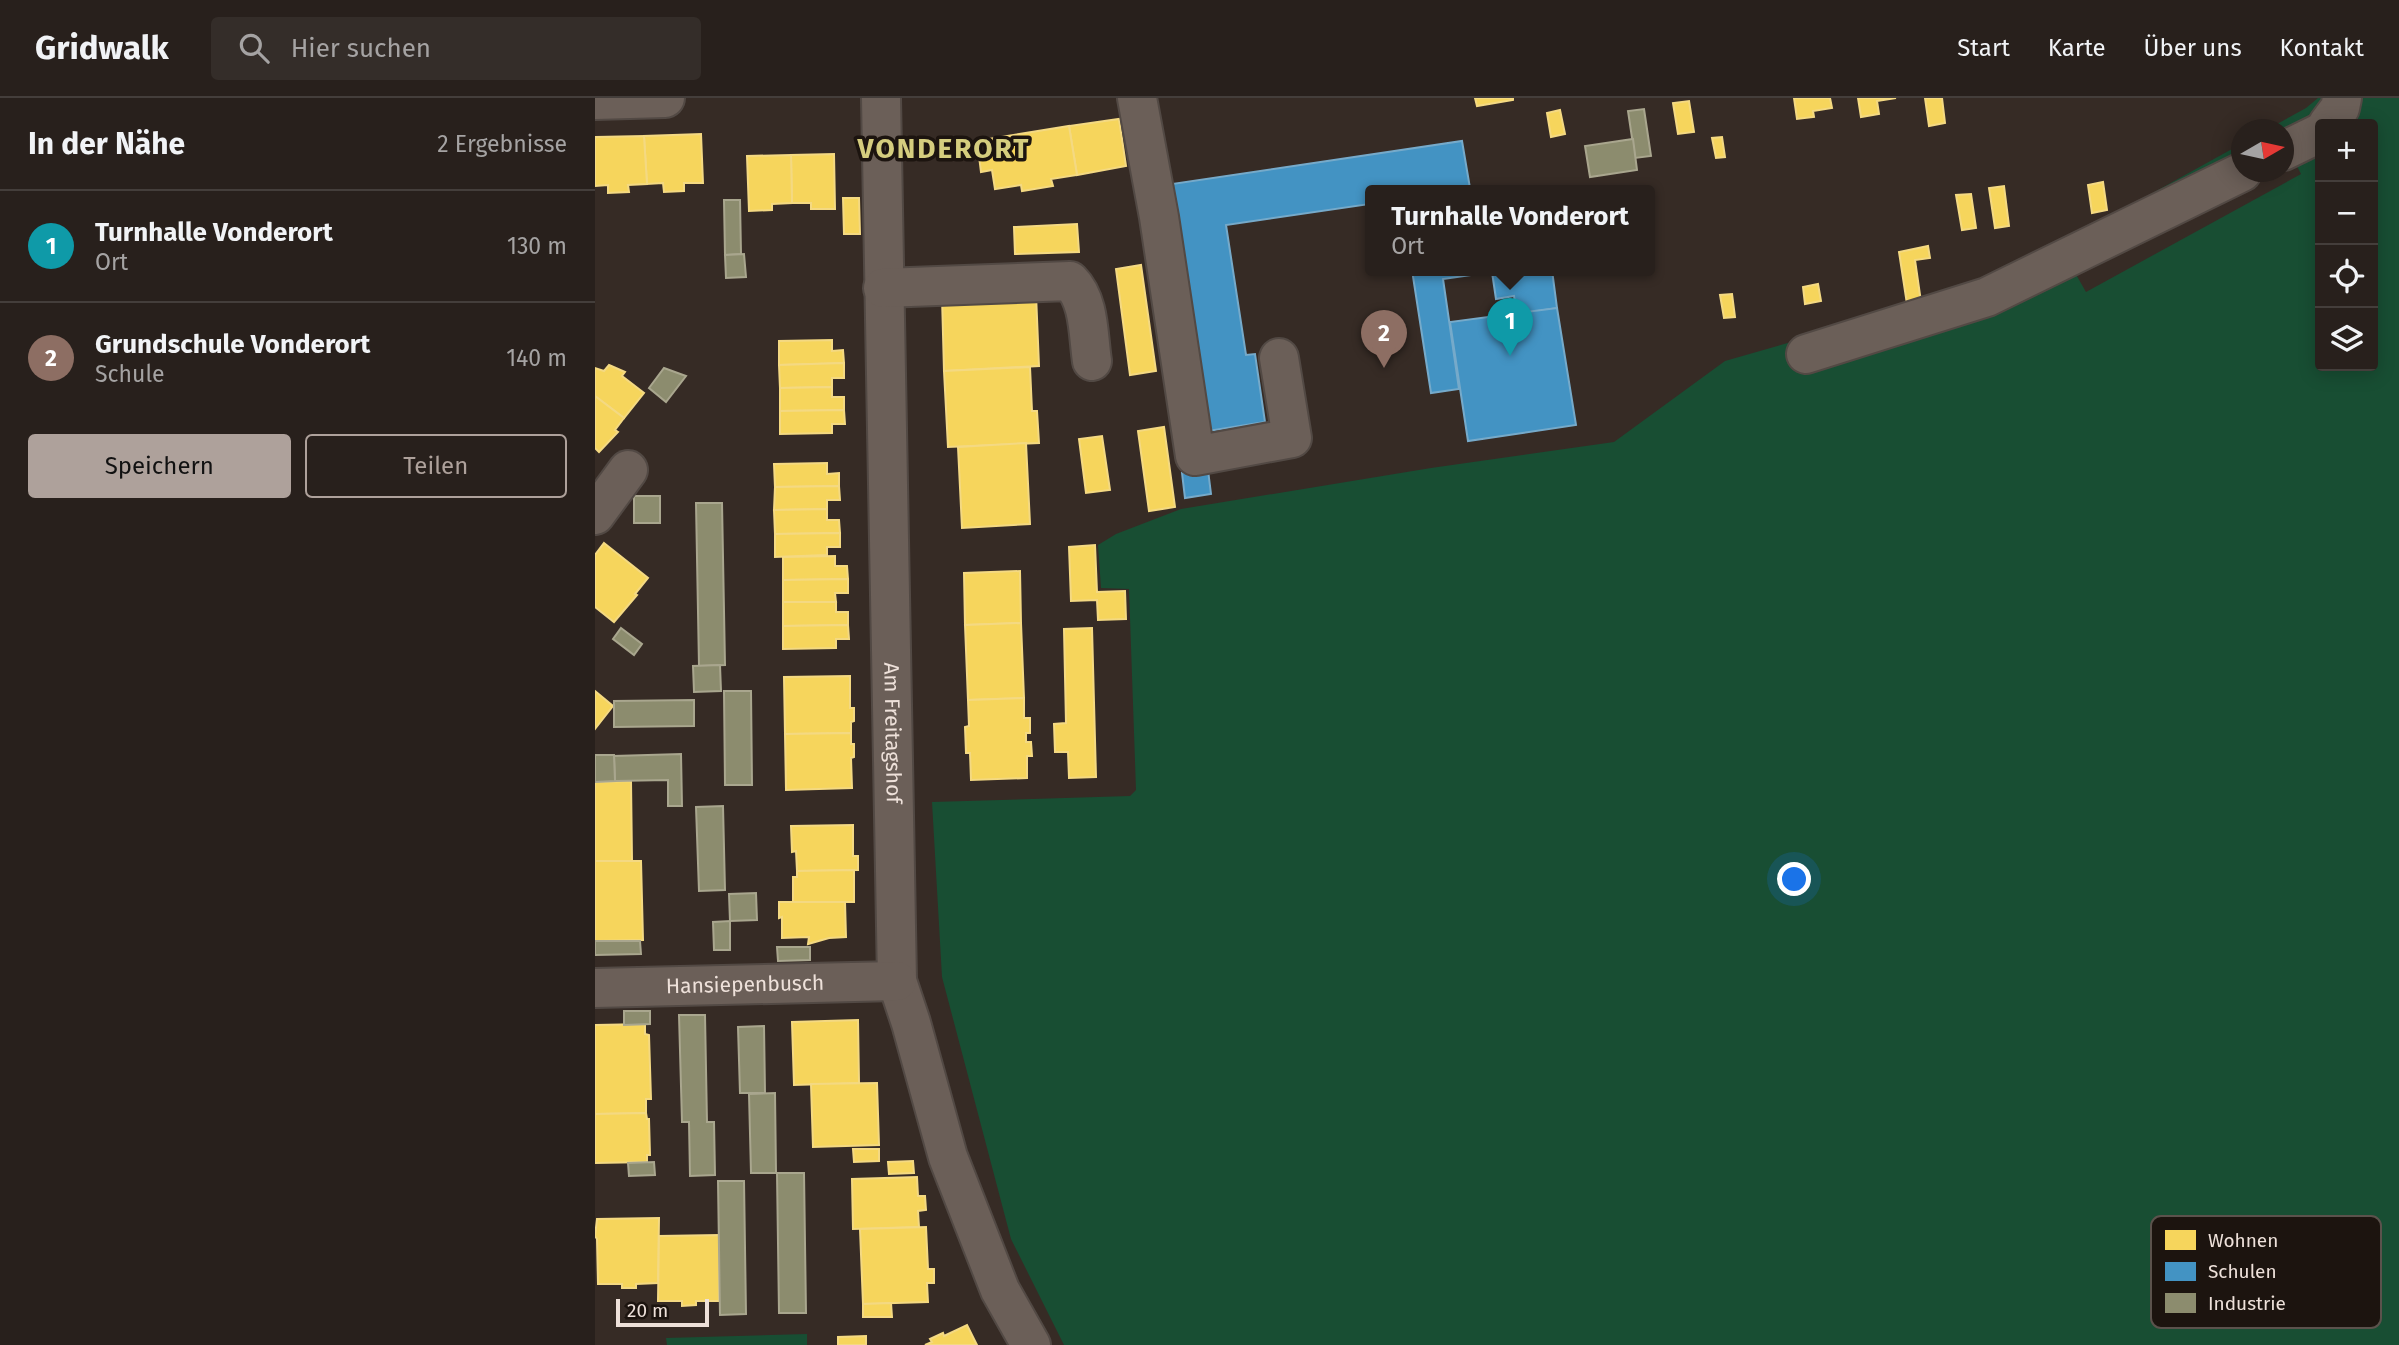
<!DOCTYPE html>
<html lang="de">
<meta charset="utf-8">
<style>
:root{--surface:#28201c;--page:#342d29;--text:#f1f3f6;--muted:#a5a3a3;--line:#443e3b;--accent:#aea19b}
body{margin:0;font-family:"Fira Sans",sans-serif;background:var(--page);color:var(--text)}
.controls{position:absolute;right:21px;top:21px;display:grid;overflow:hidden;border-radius:7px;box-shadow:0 4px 18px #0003}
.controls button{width:63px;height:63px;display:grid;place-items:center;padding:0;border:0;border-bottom:2px solid var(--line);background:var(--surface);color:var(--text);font:35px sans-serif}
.compass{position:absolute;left:1636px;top:21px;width:63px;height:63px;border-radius:50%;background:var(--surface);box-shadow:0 4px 18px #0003;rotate:81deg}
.scale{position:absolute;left:21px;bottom:18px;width:93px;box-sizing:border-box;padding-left:7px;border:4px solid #eee1da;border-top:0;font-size:19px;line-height:24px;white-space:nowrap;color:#eee1da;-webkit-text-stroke:5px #1c140f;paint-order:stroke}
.you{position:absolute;left:1200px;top:782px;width:24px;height:24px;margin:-18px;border:5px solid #fff;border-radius:50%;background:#1a73e8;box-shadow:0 0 0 10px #1a73e833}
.badge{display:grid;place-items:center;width:46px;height:46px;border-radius:50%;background:var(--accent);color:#fff;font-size:23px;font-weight:700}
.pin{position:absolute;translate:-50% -58px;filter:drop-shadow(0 2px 4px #0008)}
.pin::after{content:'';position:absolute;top:37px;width:24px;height:21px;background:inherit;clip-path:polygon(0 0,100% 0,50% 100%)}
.popup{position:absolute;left:770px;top:87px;width:290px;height:91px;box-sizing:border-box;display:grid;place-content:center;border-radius:7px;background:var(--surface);filter:drop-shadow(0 2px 5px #0005);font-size:23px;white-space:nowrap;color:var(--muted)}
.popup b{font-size:26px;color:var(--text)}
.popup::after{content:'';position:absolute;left:50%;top:100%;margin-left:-14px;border:14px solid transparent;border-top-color:var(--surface)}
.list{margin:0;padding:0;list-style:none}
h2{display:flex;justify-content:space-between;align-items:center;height:91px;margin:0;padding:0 28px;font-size:30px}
h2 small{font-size:23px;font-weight:400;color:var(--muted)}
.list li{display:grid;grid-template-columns:46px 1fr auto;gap:21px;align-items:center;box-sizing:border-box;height:112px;padding:0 28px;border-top:2px solid var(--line)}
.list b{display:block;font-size:26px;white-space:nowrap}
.list p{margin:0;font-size:23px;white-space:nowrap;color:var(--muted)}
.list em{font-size:23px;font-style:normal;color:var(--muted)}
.actions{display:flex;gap:14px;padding:21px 28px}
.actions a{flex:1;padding:16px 0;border:2px solid var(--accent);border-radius:7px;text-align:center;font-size:24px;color:var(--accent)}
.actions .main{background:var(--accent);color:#111}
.icon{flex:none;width:38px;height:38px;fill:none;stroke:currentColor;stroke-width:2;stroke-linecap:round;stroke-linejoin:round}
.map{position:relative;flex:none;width:1804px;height:1247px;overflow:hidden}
header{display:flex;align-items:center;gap:42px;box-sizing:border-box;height:98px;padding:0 35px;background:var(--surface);border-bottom:2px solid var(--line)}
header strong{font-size:33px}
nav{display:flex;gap:38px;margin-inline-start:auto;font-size:24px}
.search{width:490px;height:63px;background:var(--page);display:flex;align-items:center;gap:18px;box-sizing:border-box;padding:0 24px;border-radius:7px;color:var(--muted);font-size:26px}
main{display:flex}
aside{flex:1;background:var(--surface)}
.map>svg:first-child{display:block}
.green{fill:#184e33;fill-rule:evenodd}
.homes{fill:#f6d55c;stroke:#f4d982;stroke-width:2}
.schools{fill:#4393c3;stroke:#76aaca;stroke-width:2}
.industry{fill:#8c8c6e;stroke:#a9a68e;stroke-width:2}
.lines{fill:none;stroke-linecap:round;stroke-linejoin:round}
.minor-casing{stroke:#524944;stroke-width:42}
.minor{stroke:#6b5f58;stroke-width:38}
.labels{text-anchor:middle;stroke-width:7;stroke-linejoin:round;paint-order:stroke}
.street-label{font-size:21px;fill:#eee1da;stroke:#1c140f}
.district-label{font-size:28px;font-weight:bold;letter-spacing:2px;fill:#d5cd7e;stroke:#1c140f}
.key{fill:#1c140f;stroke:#5b524c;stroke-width:2}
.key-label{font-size:19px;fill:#eee1da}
</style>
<header>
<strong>Gridwalk</strong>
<div class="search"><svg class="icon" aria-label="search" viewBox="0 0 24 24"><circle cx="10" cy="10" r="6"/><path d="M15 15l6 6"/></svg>Hier suchen</div>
<nav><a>Start</a><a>Karte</a><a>Über uns</a><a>Kontakt</a></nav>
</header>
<main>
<aside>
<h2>In der Nähe<small>2 Ergebnisse</small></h2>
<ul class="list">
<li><span class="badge" style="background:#0f9aa8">1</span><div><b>Turnhalle Vonderort</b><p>Ort</p></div><em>130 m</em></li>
<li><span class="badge" style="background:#8d6e63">2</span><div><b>Grundschule Vonderort</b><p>Schule</p></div><em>140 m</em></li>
</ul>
<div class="actions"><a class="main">Speichern</a><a>Teilen</a></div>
</aside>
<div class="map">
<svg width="1804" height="1247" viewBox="0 0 1804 1247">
<rect width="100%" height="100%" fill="#362b25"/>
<!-- green -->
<g class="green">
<path d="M 1723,0 L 1804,0 L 1804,1247 L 469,1247 L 416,1141 L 347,879 L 337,704 L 535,698 L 541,692 L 534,491 L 506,490 L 503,447 L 521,436 L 586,411 L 836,370 L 1019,344 L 1130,263 L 1388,189 L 1646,46 L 1646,51 L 1466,150 L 1491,194 L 1706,76 L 1689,43 L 1688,32 L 1673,31 L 1711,10 ZM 1725,26 L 1778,26 L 1778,268 L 1725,268 Z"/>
<polygon points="212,1236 212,1247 72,1247 71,1240"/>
</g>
<!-- homes -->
<g class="homes">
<polygon points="880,0 918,0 918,2 882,8"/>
<polygon points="1199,0 1235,0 1237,10 1218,13 1219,19 1202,21"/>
<polygon points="1263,0 1301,0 1282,3 1284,16 1266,19"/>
<polygon points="1330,0 1347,0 1350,25 1334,28"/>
<polygon points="1094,3 1099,34 1083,36 1078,5"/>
<polygon points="965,12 970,36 956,39 952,15"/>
<polygon points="524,21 531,68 482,77 474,28"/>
<polygon points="474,28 482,77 456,81 458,88 427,93 426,87 400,91 397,72 386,74 384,58 395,57 393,41"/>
<polygon points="106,36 108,85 89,85 89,93 69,94 68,85 52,86 49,38"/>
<polygon points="49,38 52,86 33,87 34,94 13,95 13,87 0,88 0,39"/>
<polygon points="1127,39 1130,59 1121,60 1117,40"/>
<polygon points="239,56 240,111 216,111 216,105 197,105 196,57"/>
<polygon points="196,57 197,105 177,106 177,112 154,113 152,58"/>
<polygon points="1508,84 1512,112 1497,115 1493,87"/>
<polygon points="1409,88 1414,128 1400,130 1394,90"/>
<polygon points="1376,96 1381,130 1367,132 1361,97"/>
<polygon points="248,100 264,100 265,136 249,136"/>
<polygon points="482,126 484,154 420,156 419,129"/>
<polygon points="1333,148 1335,160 1320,162 1326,204 1312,206 1304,154"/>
<polygon points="546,167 561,273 535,277 521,171"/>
<polygon points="1223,186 1226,203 1210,206 1208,189"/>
<polygon points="441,196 444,268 349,273 347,199"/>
<polygon points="1137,196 1140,219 1129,220 1125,197"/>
<polygon points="237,242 237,253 248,252 249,265 184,267 184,243"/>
<polygon points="249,265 249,280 237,280 237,289 185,290 184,267"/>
<polygon points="14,267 30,274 27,278 49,295 29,320 0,298 0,270 9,273"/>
<polygon points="435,269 437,313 442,313 444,345 353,349 349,273"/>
<polygon points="237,289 237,299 249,299 249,312 185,313 185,290"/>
<polygon points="0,298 29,320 20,332 23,334 4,354 0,350"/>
<polygon points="249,312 250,326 237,326 237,335 185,336 185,313"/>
<polygon points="569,329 580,409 554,413 543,333"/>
<polygon points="507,338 515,392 491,395 484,341"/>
<polygon points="431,345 435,426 367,430 363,349"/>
<polygon points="232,365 232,376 244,375 244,388 180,389 179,366"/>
<polygon points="244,388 245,402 232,402 232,411 179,412 180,389"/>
<polygon points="232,411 232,422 244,422 245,435 180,436 179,412"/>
<polygon points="245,435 245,449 232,449 232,457 180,459 180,436"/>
<polygon points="9,445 53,480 40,496 42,497 19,524 0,509 0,457"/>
<polygon points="500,447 502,494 530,493 531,521 503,522 502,502 476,503 474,449"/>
<polygon points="240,458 240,468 252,468 253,481 188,482 188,459"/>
<polygon points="425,473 426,525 370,527 369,475"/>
<polygon points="253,481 253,495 240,495 241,504 188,504 188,482"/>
<polygon points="188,504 241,504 241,514 253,514 253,527 188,528"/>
<polygon points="426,525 429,600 373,602 370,527"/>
<polygon points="253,527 254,541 241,541 241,550 188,551 188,528"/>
<polygon points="497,530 501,679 474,680 473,654 460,654 459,626 471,625 469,531"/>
<polygon points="255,578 255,610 259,610 259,623 256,624 256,635 190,636 189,579"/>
<polygon points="0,593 18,608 0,631"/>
<polygon points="429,600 429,620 435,620 435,635 431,635 431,644 436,644 437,658 432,658 432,680 376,682 375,655 371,655 370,629 374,628 373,602"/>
<polygon points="256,635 256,646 259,646 259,659 256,660 257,690 191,692 190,636"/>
<polygon points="36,683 37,763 0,763 0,684"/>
<polygon points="258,727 258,758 263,758 263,772 202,773 201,753 197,754 196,728"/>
<polygon points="0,763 46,763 48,842 0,843"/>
<polygon points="259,772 259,804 198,804 198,779 202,779 202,773"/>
<polygon points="184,804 250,804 251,839 234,840 213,846 214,839 187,840 187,819 184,820"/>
<polygon points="263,922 264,985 199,987 197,924"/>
<polygon points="50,926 50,936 54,937 56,1001 51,1001 51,1015 0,1016 0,927"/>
<polygon points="282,985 284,1047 218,1049 216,986"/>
<polygon points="51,1015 52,1021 54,1021 55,1057 52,1057 52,1064 0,1065 0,1016"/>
<polygon points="258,1051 284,1051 284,1063 259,1064"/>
<polygon points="318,1063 319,1075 294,1076 293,1064"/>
<polygon points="322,1079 323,1098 330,1098 331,1112 323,1113 324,1129 258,1131 257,1081"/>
<polygon points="64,1120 63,1185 41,1186 41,1190 27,1190 27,1186 3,1186 2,1141 0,1138 2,1121"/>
<polygon points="331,1129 333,1171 339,1171 339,1185 332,1185 333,1204 268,1206 265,1131"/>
<polygon points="124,1137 124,1203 101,1203 101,1207 87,1208 87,1203 63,1203 64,1138"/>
<polygon points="296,1205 297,1219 268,1219 268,1206"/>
<polygon points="372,1227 382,1247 330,1247 337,1244 335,1241 348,1235 349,1238"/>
<polygon points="271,1238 271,1247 243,1247 243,1239"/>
</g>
<!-- schools -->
<g class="schools">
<polygon points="867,43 875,90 775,92 775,106 631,127 651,257 660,256 670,324 613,333 577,86"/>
<polygon points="817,172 957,172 962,210 922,216 919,198 901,201 897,174 848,181 864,291 836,295"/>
<polygon points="962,210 981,327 873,343 855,224"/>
<polygon points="613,372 616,396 590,400 587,375"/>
</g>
<!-- industry -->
<g class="industry">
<polygon points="1049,11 1056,58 1040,60 1033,13"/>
<polygon points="1038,41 1042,72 995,79 990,48"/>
<polygon points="129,102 145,102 146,156 130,157"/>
<polygon points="149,156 151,179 131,180 130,157"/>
<polygon points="69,270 91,278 71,304 54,290"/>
<rect x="39" y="398" width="26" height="27"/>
<polygon points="101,405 127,405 130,567 104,568"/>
<polygon points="26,530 47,546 39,557 18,541"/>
<polygon points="125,567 126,593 99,594 98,568"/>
<polygon points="129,593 156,593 157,687 130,687"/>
<polygon points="99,602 99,628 19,629 19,603"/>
<polygon points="86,656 87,708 73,708 73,682 20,683 19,658"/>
<polygon points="0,657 19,657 20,683 0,684"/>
<polygon points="128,708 130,792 104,793 101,709"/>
<polygon points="161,795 162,822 135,823 134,796"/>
<polygon points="135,823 135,852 119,852 118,824"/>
<polygon points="0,843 45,843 46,856 0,857"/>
<polygon points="182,849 215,849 215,862 183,863"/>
<polygon points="29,913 55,913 55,926 29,927"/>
<polygon points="84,917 110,917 112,1024 119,1024 120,1077 95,1078 94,1024 87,1024"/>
<polygon points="169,928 170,995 145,995 143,929"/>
<polygon points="180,995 181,1075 156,1075 154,996"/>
<polygon points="59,1064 60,1077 34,1078 33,1065"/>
<polygon points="182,1075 209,1075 211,1215 184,1215"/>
<polygon points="123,1083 149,1083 151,1216 125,1217"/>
</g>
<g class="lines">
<defs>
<g id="minor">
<path id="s1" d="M 286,0 L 302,883 L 316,925 L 353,1059 L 405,1192 L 436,1247"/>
<polyline points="542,0 564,119 600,358 697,340 684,260"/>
<polyline points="0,2 70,0"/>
<polyline points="1733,26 1745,10 1747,0"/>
<polyline points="1688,53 1725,35"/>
<path d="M 288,190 L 475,183 C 495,203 493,237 497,263"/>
<polyline points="1211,256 1392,199 1647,74"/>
<polyline points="0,417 33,372"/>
<path id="s2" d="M 0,890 L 302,883"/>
</g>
</defs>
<!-- minor casing -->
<use href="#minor" class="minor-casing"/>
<!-- minor -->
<use href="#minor" class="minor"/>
</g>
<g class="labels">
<!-- street labels -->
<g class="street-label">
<text dy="7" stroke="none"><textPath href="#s1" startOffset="635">Am Freitagshof</textPath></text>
<text dy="7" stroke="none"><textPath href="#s2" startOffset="150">Hansiepenbusch</textPath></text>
</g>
<!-- district labels -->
<g class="district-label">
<text x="349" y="60">VONDERORT</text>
</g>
</g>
<!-- legend -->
<rect x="1556" y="1118" width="230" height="112" rx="10" class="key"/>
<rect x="1570" y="1132" width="31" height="20" fill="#f6d55c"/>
<rect x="1570" y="1164" width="31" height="19" fill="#4393c3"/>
<rect x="1570" y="1195" width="31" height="20" fill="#8c8c6e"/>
<g class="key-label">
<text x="1613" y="1149">Wohnen</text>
<text x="1613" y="1180">Schulen</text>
<text x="1613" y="1212">Industrie</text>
</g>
</svg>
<div class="controls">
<button>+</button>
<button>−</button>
<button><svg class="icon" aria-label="locate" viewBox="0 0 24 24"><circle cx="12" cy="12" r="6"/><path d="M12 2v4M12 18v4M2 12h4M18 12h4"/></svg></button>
<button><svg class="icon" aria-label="layers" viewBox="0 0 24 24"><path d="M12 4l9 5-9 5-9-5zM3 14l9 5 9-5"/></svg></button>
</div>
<svg class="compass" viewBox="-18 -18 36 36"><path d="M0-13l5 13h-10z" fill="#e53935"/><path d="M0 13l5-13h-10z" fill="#a5a3a3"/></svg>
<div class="scale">20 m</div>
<div class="you"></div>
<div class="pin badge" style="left:915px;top:258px;background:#0f9aa8">1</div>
<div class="popup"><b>Turnhalle Vonderort</b>Ort</div>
<div class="pin badge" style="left:789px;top:270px;background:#8d6e63">2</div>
</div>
</main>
